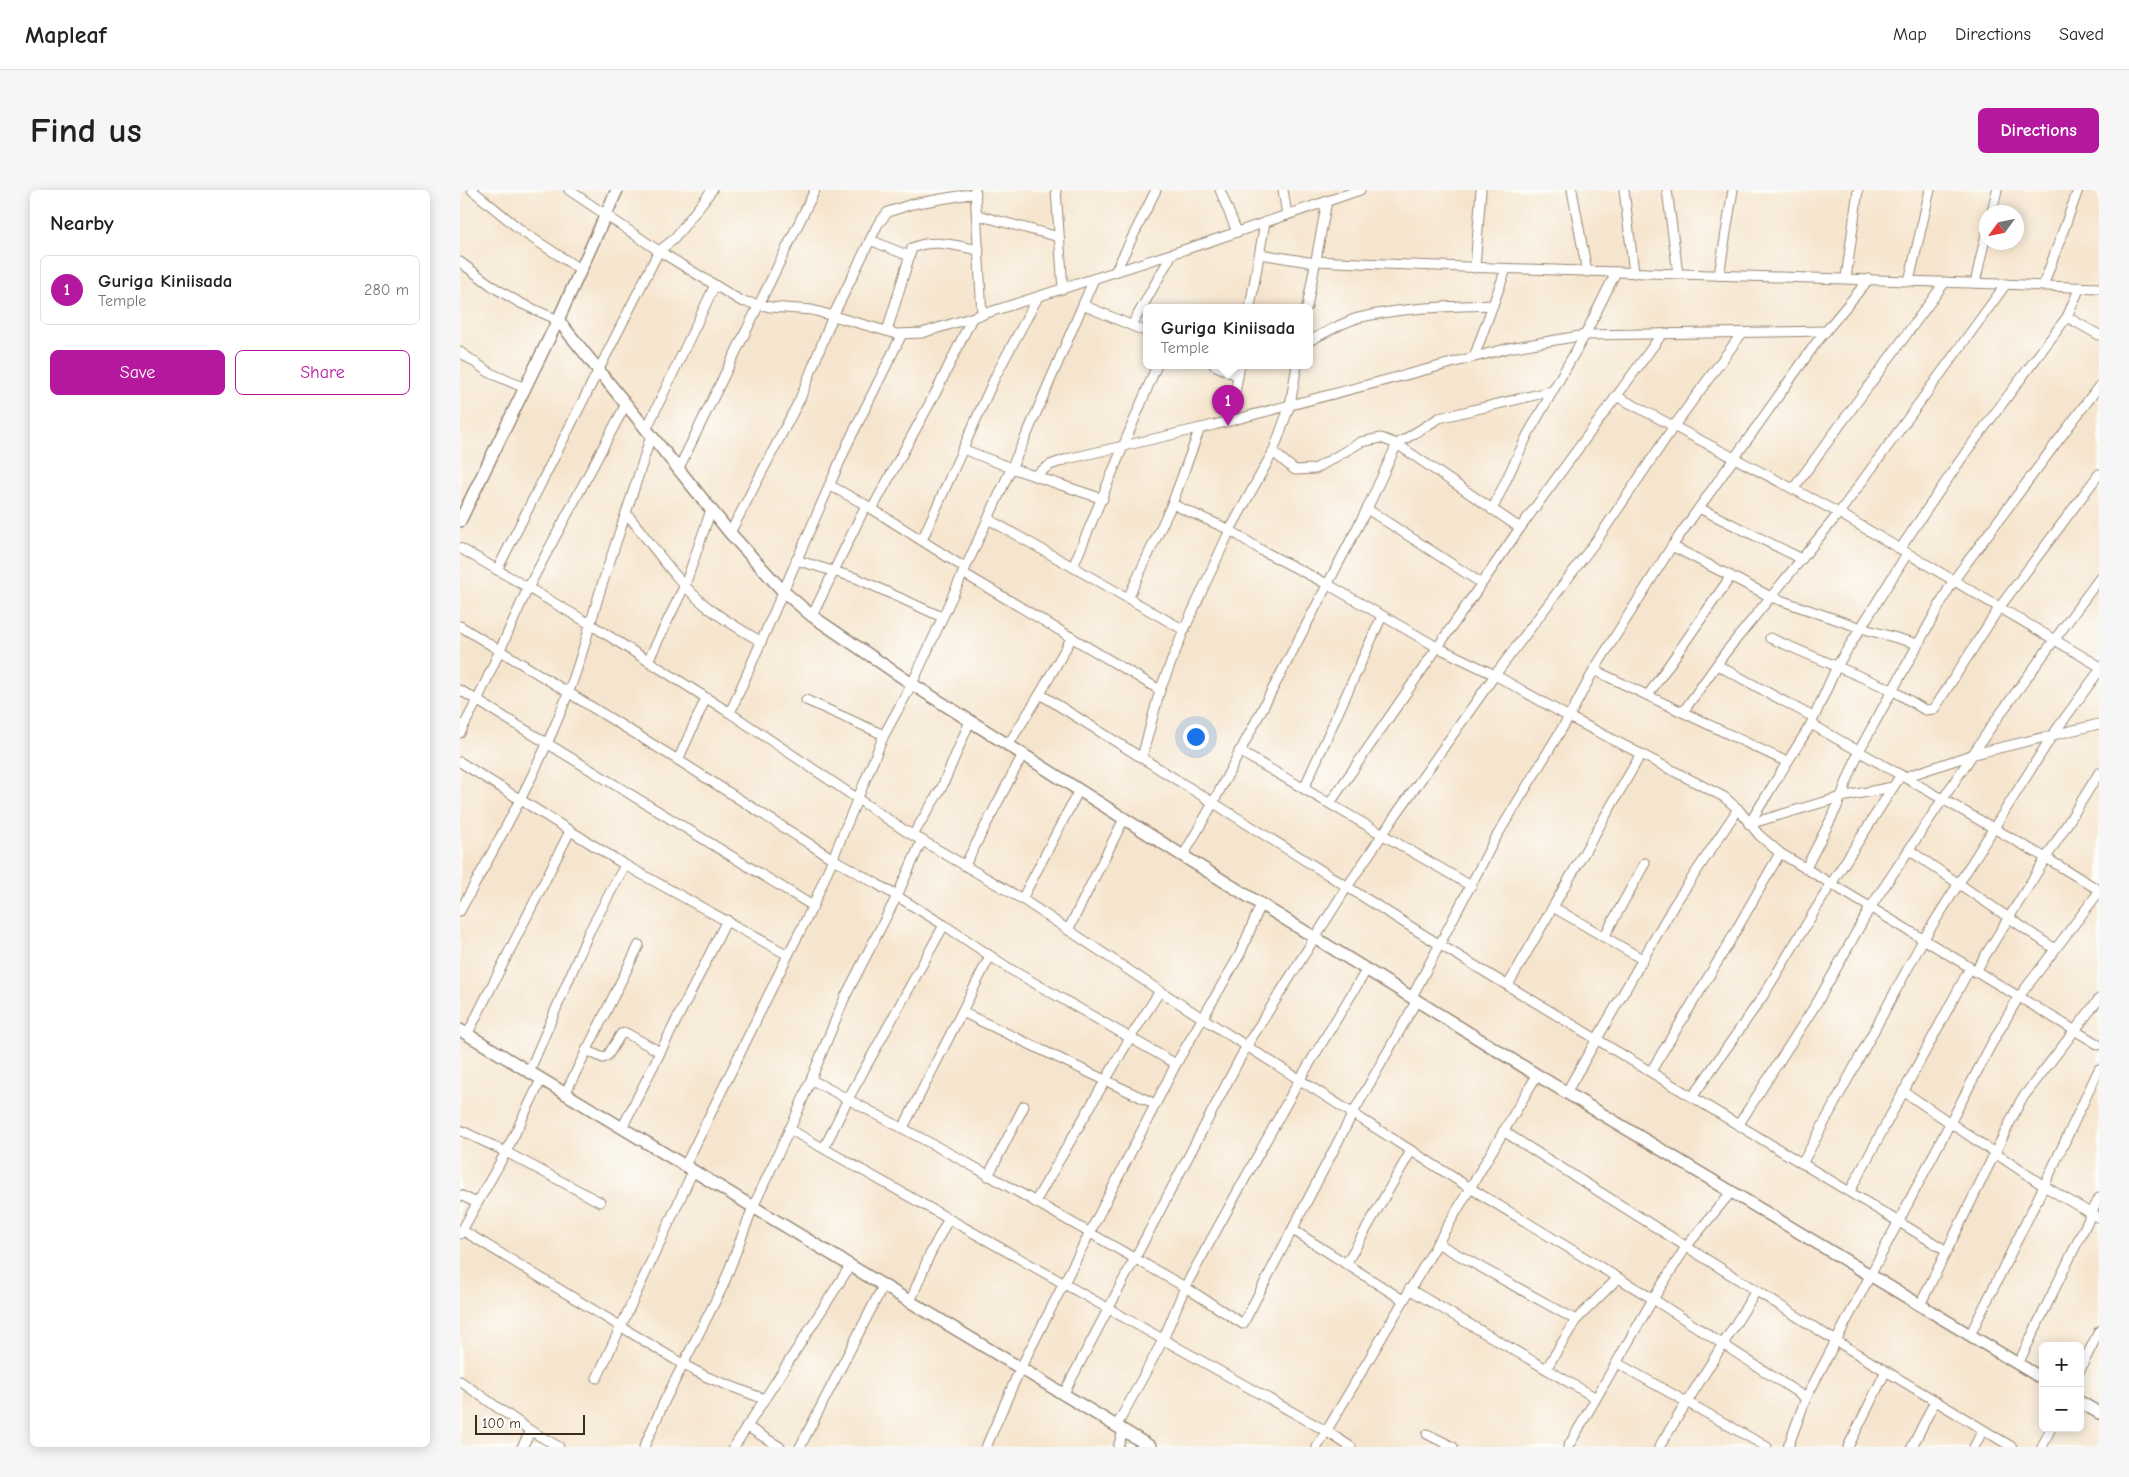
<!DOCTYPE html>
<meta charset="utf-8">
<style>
:root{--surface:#fff;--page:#f6f6f6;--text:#202124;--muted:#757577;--line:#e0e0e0;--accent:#b5179e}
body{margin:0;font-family:"Comic Neue",sans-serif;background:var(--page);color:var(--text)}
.controls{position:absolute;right:15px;bottom:15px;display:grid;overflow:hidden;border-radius:8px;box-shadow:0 2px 12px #0003}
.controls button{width:45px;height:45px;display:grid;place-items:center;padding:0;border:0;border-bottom:1px solid var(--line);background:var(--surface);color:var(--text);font:25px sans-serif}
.compass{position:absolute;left:1519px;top:15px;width:45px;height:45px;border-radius:50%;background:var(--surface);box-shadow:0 2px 12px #0003;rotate:237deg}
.scale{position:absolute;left:15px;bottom:12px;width:110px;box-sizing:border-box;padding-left:5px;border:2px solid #3b2a1e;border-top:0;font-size:14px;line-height:18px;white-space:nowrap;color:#3b2a1e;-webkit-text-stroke:4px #fdfcf7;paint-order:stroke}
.you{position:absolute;left:735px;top:546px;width:18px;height:18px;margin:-12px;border:4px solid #fff;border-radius:50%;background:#1a73e8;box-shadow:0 0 0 8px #1a73e833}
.badge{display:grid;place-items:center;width:32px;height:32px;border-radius:50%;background:var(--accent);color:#fff;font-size:16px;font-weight:700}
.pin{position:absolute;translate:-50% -41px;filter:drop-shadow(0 1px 2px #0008)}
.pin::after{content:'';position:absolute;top:26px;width:18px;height:15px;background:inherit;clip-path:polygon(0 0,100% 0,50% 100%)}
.popup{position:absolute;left:683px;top:114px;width:170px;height:65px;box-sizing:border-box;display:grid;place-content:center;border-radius:8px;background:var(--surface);filter:drop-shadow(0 1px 4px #0005);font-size:16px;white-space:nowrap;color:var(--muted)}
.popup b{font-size:19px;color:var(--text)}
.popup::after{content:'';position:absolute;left:50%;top:100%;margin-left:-10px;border:10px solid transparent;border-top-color:var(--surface)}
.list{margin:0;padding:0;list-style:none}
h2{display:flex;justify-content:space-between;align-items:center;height:65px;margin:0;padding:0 20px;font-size:21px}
h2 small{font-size:16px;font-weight:400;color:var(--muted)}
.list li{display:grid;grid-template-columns:32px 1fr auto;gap:15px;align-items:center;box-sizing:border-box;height:70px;margin:0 10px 10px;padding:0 10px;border:1px solid var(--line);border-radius:8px}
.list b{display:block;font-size:19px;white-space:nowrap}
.list p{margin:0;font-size:16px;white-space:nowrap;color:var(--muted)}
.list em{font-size:16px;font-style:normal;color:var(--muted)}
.actions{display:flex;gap:10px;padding:15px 20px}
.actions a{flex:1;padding:11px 0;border:1px solid var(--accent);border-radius:8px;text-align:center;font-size:18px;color:var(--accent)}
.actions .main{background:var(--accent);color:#fff}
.map{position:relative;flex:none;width:1639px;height:1257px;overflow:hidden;border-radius:8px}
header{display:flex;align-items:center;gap:30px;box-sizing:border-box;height:70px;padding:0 25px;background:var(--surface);border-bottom:1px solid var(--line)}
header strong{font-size:24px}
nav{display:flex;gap:28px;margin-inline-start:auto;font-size:18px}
.intro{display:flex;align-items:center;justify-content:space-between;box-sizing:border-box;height:120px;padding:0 30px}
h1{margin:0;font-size:35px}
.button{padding:12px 22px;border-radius:8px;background:var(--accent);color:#fff;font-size:18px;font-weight:700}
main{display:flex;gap:30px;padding:0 30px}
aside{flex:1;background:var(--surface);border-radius:8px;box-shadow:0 2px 12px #0003}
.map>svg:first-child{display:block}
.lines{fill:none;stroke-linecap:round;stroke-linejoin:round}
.street-casing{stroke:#988876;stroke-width:11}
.secondary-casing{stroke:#988876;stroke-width:14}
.street{stroke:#fff;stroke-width:9}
.secondary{stroke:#fff;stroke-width:11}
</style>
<header>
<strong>Mapleaf</strong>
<nav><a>Map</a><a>Directions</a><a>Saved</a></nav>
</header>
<div class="intro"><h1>Find us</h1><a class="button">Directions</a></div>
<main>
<aside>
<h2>Nearby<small></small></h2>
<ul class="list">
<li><span class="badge">1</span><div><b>Guriga Kiniisada</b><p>Temple</p></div><em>280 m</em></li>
</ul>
<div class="actions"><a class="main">Save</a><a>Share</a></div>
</aside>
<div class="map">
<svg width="1639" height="1257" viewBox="0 0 1639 1257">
<rect width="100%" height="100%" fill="#fdfcf7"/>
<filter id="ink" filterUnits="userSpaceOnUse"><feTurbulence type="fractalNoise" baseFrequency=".02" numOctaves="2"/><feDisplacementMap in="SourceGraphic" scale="10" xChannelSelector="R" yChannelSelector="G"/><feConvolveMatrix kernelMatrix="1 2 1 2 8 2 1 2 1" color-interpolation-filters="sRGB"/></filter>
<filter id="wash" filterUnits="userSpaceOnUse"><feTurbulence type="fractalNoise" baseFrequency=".0096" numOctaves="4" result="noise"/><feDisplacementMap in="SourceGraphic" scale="20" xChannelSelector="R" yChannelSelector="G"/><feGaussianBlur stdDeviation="1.12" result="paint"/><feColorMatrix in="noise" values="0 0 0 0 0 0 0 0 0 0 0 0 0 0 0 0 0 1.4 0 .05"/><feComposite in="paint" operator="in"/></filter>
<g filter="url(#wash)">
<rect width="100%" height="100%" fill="#f6e5ce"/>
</g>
<g filter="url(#ink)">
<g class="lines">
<defs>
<g id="street">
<polyline points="12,0 63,42 121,80"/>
<polyline points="109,0 199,61 281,111 311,117 352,120 437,144 462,143 530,122 745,53 900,0"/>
<polyline points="515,0 522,125"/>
<polyline points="596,0 603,99"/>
<polyline points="760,0 777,42"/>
<polyline points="823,0 827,25"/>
<polyline points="1112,0 1127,82"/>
<polyline points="1164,0 1174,83"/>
<polyline points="1207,0 1218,84"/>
<polyline points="1532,22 1537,0"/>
<polyline points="517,25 599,47"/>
<polyline points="410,50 449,66"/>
<polyline points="800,64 855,73"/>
<path d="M 855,71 C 1116,83 1378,87 1639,98"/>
<polyline points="0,72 35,98 60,113 98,130"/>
<polyline points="1015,78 1021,0"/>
<polyline points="655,82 696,0"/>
<polyline points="1259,85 1273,0"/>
<polyline points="1386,88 1398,0"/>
<polyline points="1449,91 1470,0"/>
<polyline points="1515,93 1526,44"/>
<polyline points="1583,96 1618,0"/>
<polyline points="623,115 687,142"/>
<polyline points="790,117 805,32"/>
<polyline points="847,117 867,11"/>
<polyline points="1607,127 1639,145"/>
<polyline points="672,135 712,64"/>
<path d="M 427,141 L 452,58 C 473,48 496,56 519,60"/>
<path d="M 849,151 C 865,143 881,133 898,128 C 942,117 988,117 1033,115"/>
<polyline points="0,162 30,183 65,198"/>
<polyline points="1014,167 1046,79"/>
<polyline points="754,175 778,186"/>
<polyline points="1156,206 1379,323 1639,476"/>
<polyline points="770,231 780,175"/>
<polyline points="186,240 255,95"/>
<polyline points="503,259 551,278 643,309"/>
<polyline points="813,262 835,280 855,279 901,252 921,248 937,254 1060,338"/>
<polyline points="218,280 355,0"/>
<polyline points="574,286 590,275 607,269 754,235 1049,158 1125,145 1366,141"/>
<polyline points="369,295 406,315 505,378"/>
<polyline points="1333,299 1485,92"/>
<polyline points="712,314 770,340 801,360 867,394 977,457 1035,485 1109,527 1264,607 1278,619 1299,645 1320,663 1639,855"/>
<polyline points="1239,318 1342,369"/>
<polyline points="412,319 477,200 512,128"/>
<polyline points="907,319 1021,393"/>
<polyline points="1032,320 1068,244 1125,145 1156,82"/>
<path d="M 167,324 C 191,353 216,391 245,415 C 262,429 281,440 300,451"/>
<polyline points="528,329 724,440"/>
<polyline points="270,343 340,209 373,126 418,34 428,22 452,14 516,3"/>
<polyline points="462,350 536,185 578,107"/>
<polyline points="1212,356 1311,407 1401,438 1458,454"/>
<polyline points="0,358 130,434 270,523 444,640 562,709 700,801 1010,998 1193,1109 1346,1208"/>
<polyline points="1440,359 1506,262 1607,127 1620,97"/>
<polyline points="336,370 396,388 482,427"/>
<polyline points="613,377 697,175"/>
<polyline points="37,380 199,61 214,49 252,0"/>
<polyline points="503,383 700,500"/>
<polyline points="668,408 712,314 740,238"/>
<polyline points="352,426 406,315"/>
<polyline points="0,436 218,570 373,669 417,694 484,735 550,779 716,874"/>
<polyline points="1310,448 1432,500 1465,520 1474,519 1539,418 1639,284"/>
<polyline points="188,471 225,395 251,320"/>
<polyline points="1257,475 1353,527"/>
<polyline points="1134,480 1327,572"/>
<polyline points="0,500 353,716"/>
<polyline points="580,504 964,745 1487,1061"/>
<polyline points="1188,505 1271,386"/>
<polyline points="346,510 424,545"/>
<polyline points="1223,522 1265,463 1379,323 1546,94"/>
<polyline points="270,523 388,253 442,144"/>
<polyline points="1351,534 1586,668 1639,700"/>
<polyline points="0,543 17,511 68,398 166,214"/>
<polyline points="548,555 580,504 612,447"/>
<polyline points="779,561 1011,696"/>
<polyline points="682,567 700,500 724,440 770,340 813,262 830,215 837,175"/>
<polyline points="218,570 246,508"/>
<polyline points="0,572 165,675 328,765"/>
<polyline points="1445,587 1514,564 1639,534"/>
<polyline points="844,598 922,426"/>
<polyline points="870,613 1060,338 1202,144"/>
<polyline points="1289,634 1351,534 1377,476 1447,364"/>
<polyline points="1289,634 1381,607 1433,597"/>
<polyline points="453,645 482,597 510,531"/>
<polyline points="1449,660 1595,759"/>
<polyline points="723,666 753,613 907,319 937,254 979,228 1092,201"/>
<polyline points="505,675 563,564"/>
<polyline points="1346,678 1376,619 1399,561 1493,391 1639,196"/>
<polyline points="562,709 619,600"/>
<polyline points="1093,717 1182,769"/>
<path d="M 0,721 C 39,650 80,578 109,501 C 124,463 132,424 145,386 C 160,339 177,293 191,245"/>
<polyline points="608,740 664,629"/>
<polyline points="1144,747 1185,673"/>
<polyline points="1515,782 1639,583"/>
<polyline points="1048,795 1181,564"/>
<polyline points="952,807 1035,649 1109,527 1134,480 1212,356 1356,153 1409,89"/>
<polyline points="502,822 695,914"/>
<polyline points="7,845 110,641"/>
<polyline points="126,860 143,868 148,865 161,844 166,843 200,862"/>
<polyline points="1191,881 1266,758 1320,663"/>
<polyline points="69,882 129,742 165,675"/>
<polyline points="352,890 502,970 725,1097 783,1134 893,923 957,810"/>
<polyline points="1107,901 1214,715 1278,619"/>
<polyline points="1443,901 1584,996 1639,1028"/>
<polyline points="105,904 179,755"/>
<polyline points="1233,906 1303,806 1371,694 1441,585"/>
<polyline points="1279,934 1358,811 1410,718 1535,531 1639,389"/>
<polyline points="162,938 267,730"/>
<polyline points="443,938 530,766"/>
<polyline points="329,939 866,1241 891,1257"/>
<polyline points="0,940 46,962 140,1012"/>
<polyline points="1043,941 1376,1151 1552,1257"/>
<polyline points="364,958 388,909 484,735"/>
<polyline points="1343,972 1463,750 1592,546 1639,481"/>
<polyline points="225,976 328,765 353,716 424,545 452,494 567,244 634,89"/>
<polyline points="528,986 564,916"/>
<polyline points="1390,1001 1510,778"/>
<polyline points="0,1005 17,1013"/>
<polyline points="575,1012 670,848 700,801"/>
<polyline points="2,1040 224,1175 247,1187 304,1209"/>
<polyline points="833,1040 943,1110"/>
<polyline points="0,1044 46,962 81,890"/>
<polyline points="977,1053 1116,1130"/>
<polyline points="886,1074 951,961"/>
<polyline points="949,1099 1136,1208"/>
<polyline points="450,1112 469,1066 488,1030"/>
<polyline points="1460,1115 1561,910 1639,809"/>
<polyline points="1510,1145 1584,996 1639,879"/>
<polyline points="1157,1173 1307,1257"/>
<polyline points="1558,1174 1639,1008"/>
<polyline points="1086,1179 1116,1130 1158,1088"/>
<polyline points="1620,1180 1639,1141"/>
<polyline points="137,1188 233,981"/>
<polyline points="0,1191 71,1241 99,1257"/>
<polyline points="603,1205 787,855 887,697 935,626 1035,485 1139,347 1214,236 1282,143"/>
<polyline points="286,1236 320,1257"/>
<polyline points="656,1237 703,1150 725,1097 840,889 907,779"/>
<polyline points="967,1244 993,1257"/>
<polyline points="62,1257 71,1241"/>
<polyline points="184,1257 205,1210 263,1096 293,1017 335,928 385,807 437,706 462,650"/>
<polyline points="274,1257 390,1076"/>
<polyline points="340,1257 423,1096"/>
<polyline points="526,1257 560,1179 716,874 780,764 801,714"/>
<polyline points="658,1257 663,1241"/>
<polyline points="857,1257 1077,885"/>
<polyline points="1108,1257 1193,1109 1226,1057 1272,1001"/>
<polyline points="1199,1257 1296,1101"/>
<polyline points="1328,1257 1346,1208 1531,855 1558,808 1639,702"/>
<polyline points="1388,1257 1426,1181"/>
<polyline points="1452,1257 1475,1211"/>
<polyline points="1514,1257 1523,1240"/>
<polyline points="1582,1257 1591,1238"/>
</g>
<g id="secondary">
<polyline points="98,130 270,343 322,400 352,426 452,494 723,666 1077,885 1583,1189"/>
<polyline points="0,331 98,130 157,0"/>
<polyline points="0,840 691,1257"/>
<polyline points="1620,1212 1639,1223"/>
</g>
</defs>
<!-- street casing -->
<use href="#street" class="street-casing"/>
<!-- secondary casing -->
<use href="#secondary" class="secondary-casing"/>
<!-- street -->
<use href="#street" class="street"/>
<!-- secondary -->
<use href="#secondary" class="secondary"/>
</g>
</g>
</svg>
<div class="controls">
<button>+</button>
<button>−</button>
</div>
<svg class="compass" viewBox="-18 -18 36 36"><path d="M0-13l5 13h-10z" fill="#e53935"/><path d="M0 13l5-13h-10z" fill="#757577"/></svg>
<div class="scale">100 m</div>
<div class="you"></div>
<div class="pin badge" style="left:768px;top:236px">1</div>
<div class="popup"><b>Guriga Kiniisada</b>Temple</div>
</div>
</main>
